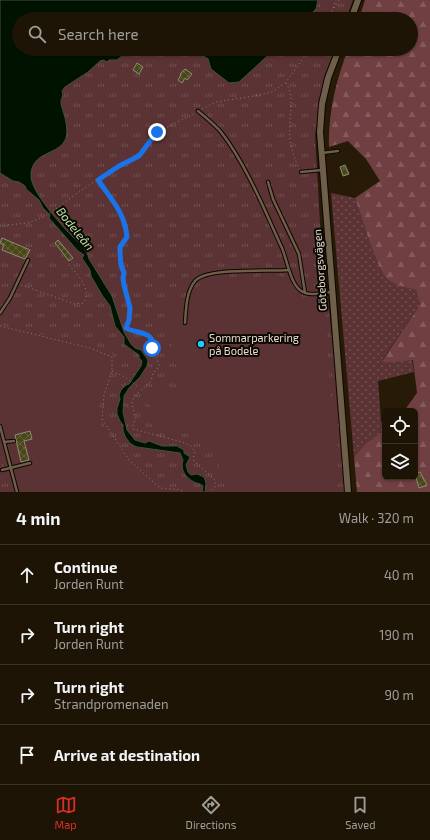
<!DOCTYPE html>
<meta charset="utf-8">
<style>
:root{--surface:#1d1406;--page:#251d10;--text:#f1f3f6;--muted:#a09e9b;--line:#3b3328;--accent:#d93025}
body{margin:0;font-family:"Exo 2",sans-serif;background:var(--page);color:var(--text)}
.controls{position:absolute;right:12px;bottom:12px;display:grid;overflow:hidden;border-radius:6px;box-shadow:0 1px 3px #0004}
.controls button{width:36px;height:36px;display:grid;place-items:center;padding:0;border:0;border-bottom:1px solid var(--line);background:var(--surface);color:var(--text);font:20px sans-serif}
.stop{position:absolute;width:12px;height:12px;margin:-9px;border:3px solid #1a73e8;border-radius:50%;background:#fff}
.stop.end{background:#1a73e8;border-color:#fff;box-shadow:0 1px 4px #0008}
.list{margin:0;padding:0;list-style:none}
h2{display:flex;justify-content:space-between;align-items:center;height:52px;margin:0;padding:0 16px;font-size:17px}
h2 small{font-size:13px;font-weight:400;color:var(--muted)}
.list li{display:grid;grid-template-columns:26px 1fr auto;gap:12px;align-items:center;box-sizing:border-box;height:60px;padding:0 16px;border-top:1px solid var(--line)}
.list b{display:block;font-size:15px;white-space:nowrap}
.list p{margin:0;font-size:13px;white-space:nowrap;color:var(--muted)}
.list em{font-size:13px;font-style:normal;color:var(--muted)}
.icon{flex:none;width:22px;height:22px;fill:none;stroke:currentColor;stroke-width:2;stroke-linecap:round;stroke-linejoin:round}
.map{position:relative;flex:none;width:430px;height:492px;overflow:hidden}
.search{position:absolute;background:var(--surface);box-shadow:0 1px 3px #0004;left:12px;right:12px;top:12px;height:44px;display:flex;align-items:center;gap:10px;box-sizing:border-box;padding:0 14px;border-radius:22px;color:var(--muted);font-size:15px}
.sheet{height:292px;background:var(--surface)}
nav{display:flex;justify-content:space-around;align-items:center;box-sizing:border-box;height:56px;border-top:1px solid var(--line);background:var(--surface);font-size:11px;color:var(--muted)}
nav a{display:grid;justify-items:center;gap:2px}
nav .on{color:var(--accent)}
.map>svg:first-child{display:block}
.grass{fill:url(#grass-dots)}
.forest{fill:url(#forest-firs)}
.park{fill:url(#park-tufts)}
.pitch{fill:#5b3334}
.water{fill:#001300;stroke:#45503f}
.building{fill:url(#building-cross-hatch);stroke:#8c8c72}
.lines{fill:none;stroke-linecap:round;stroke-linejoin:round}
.service-casing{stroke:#100600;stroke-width:4.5}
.tertiary-casing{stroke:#100600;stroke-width:8}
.path{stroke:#897f70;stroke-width:1;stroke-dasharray:1 3;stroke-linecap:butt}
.service{stroke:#6d5f4a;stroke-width:2.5}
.tertiary{stroke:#6d5f4a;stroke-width:6}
.route{stroke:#1a73e8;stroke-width:5}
.poi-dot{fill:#22c9fd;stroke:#0c0702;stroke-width:1.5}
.labels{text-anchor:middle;stroke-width:4;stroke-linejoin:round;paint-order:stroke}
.street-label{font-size:11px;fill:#e6ded2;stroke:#0c0702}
.poi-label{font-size:11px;fill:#e6ded2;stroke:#0c0702;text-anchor:start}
.water-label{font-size:12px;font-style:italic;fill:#b7e4a5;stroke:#0c0702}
</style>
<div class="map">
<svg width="430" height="492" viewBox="0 0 430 492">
<defs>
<pattern id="grass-dots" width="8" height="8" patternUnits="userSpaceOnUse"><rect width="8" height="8" fill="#5b3334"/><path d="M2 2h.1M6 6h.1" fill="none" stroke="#735050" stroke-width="1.8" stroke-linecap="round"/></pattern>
<pattern id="forest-firs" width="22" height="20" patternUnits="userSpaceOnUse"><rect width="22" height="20" fill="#6f3f41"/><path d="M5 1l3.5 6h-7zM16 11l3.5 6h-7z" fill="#845a5c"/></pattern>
<pattern id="park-tufts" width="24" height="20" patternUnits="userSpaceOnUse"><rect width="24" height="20" fill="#5b3334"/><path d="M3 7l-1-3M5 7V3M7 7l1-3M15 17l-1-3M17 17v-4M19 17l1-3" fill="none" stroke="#735050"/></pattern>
<pattern id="building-cross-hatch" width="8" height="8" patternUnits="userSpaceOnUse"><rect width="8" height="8" fill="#494719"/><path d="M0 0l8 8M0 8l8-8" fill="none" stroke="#63613a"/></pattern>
</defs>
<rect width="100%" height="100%" fill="#271b08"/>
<!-- grass -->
<path class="grass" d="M 331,193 L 355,198 C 360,212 378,272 387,279 C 395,285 406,288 416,290 L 420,305 L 382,360 L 386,363 L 412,359 L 414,372 L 378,381 L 381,421 L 385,430 L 366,443 L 354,457 Z"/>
<!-- forest -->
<path class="forest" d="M 365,0 L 430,0 L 430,492 L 357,492 L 354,457 L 366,443 L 385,430 L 385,477 L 415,477 L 415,411 L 404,411 L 417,393 L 413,360 L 386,363 L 382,361 L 420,305 L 416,290 C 406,288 394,285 387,279 C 378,272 360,212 355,198 L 380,181 L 366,159 L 348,141 L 329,147 C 328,113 336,81 348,49 L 411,49 L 411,19 L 359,19 Z"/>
<!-- park -->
<polygon class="park" points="0,0 353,0 346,19 19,19 19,49 335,49 324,78 315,135 320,223 348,492 0,492"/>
<!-- pitch -->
<g class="pitch">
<path d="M 277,275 C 289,278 292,286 298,296 L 308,298 L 324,297 L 337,492 L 228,492 L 210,439 L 160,426 L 143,393 L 181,390 L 163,303 L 193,297 L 197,288 L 203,282 Z"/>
<polygon points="0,325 91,346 113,355 113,363 101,394 98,410 102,430 124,462 128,465 153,476 158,489 155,492 10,492 3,464 0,464"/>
</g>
<!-- water -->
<g class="water">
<path d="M 0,0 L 318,0 L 316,9 L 306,19 L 19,19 L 19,49 L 130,49 L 117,60 L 109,60 L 107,62 L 103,60 L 100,61 L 88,72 L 65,87 L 62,91 C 64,96 61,98 61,102 C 61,106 63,110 64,114 C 66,121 68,131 66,138 C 60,156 31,150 31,176 C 31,192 62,226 74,238 C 80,244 87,250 89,259 L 112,296 L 124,332 L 131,344 L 135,348 L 141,350 L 148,360 L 147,366 L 140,377 L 129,388 L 124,396 L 123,412 L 127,430 L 135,440 L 145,443 L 149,441 L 162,446 L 177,446 L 184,450 L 184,453 L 190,457 L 186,465 L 188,472 L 191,475 L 197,474 L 204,477 L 206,483 L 205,492 L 202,492 L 203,486 C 200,483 198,484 194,482 C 185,477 180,470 183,460 L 180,453 L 137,447 C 128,444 122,434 123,425 L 120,421 L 117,414 L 117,408 L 120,399 L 119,395 L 121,390 L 126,385 L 129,384 L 141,366 L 142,361 L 139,358 L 139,355 L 129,348 L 124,344 L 124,337 L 115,326 L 110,306 L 102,295 L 91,276 L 90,270 L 82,258 L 84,255 L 78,251 L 49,218 L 50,215 L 43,208 L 39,200 L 26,189 L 25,186 L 19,182 L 13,181 L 0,173 Z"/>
<polygon points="185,49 275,49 239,82 229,83 211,69 208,59 205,57 186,51"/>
</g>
<!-- building -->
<g class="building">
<polygon points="137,63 143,67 139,74 133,70"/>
<polygon points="185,69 192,74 187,80 185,78 182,83 178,80 181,75 180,74"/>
<polygon points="345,165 349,174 343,176 340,167"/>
<polygon points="2,238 30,250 25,259 2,250 4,245 0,243"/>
<polygon points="58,240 73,258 69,261 55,243"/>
<polygon points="30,431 32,439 24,441 29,460 21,462 15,435"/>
<polygon points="420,472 427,485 419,488 415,474"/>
</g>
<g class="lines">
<defs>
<g id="service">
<path d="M 198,111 C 206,118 214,124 221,132 C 246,164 265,211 282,248 C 287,260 290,282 300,290 C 308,297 322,293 332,292"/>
<polyline points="322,153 338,151"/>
<polyline points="301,172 322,170"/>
<polyline points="268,182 273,199 299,254 305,293"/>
<polyline points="0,313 10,298 28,260"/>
<path d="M 185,323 C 186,310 186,292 195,281 C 207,267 269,272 289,270"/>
<polyline points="0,426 17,492"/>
<polyline points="4,442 14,441"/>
<polyline points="2,470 30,463"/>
</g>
<g id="tertiary">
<polyline points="351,19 358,0"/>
<polyline points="339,49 328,78 322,104 320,132 348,492"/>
</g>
</defs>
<!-- service casing -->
<use href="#service" class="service-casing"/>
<!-- tertiary casing -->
<use href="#tertiary" class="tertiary-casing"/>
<!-- path -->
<g class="path">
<polyline points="334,8 339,0"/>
<polyline points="329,19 336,0"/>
<path d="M 286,83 C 296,99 288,120 290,138 C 291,148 295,160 299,169"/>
<polyline points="202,109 216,102 260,95 272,92 286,82 310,49"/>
<path d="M 98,180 C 111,199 125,213 127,237 L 121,247 L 120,252 L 121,265 L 124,273 L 123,279 L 124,285 L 130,308 L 129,320 L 126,328 C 137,337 157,328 151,352 L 156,357 L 159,364 L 159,367 L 153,373 L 151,381 L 138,393 L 133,399 L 132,404 L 136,418 L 133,425 L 133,429 L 182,442 L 191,446 L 195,452 L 193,459 L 194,461 L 215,480 L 215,487 L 210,492"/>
<polyline points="0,226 27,223 44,217 57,208 76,194 119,165 139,156 157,132 194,114"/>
<path d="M 21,285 L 75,304 L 83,303 C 93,290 77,274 68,264"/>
<polyline points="0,326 90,348 112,357 112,371 104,395 102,419 129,460 160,488 180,490 185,492"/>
<polyline points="112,371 125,377 138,387"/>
</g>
<!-- service -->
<use href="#service" class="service"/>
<!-- tertiary -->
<use href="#tertiary" class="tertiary"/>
</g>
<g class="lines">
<!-- route -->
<path class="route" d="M 152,348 C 156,330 135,334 126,328 L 129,320 L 130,308 L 124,285 L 123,278 L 124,273 L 121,265 L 120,252 L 120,247 L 127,237 C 125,213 111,199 98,180 L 119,166 L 139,156 L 157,132"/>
</g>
<!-- markers -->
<circle class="poi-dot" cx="201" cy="344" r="4"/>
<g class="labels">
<!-- street labels -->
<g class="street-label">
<text transform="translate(320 270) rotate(-94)" y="4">Göteborgsvägen</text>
</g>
<!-- poi labels -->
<g class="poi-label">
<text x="209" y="342">Sommarparkering<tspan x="209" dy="13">på Bodele</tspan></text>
</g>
<!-- water labels -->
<g class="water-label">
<text transform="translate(75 229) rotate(51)" y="4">Bodeleån</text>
</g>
</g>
</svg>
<div class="controls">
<button><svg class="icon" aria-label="locate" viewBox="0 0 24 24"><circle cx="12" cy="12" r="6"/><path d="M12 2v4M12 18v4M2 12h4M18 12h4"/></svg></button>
<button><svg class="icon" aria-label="layers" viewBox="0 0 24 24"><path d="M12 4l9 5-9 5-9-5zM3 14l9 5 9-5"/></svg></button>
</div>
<div class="stop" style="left:152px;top:348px"></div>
<div class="stop end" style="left:157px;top:132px"></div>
<div class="search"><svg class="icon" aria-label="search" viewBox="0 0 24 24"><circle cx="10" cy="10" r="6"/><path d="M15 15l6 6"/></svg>Search here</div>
</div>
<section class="sheet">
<h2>4 min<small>Walk · 320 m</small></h2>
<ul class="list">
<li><svg class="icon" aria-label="ahead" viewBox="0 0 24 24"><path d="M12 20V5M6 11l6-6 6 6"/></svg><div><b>Continue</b><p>Jorden Runt</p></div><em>40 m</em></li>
<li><svg class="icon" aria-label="right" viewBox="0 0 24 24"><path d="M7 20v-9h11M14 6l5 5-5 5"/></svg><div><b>Turn right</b><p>Jorden Runt</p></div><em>190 m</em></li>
<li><svg class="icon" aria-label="right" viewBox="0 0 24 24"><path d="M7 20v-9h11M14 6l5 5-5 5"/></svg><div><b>Turn right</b><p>Strandpromenaden</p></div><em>90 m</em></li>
<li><svg class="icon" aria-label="arrive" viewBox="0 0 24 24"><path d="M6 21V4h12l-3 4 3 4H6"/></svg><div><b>Arrive at destination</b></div></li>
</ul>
</section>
<nav>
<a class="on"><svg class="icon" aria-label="map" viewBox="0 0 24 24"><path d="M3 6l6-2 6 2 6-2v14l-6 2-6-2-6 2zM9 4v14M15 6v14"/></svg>Map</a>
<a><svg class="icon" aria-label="directions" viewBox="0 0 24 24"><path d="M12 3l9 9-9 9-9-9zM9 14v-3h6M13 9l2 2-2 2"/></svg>Directions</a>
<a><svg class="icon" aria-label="saved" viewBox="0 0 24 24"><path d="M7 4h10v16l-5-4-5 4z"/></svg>Saved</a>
</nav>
